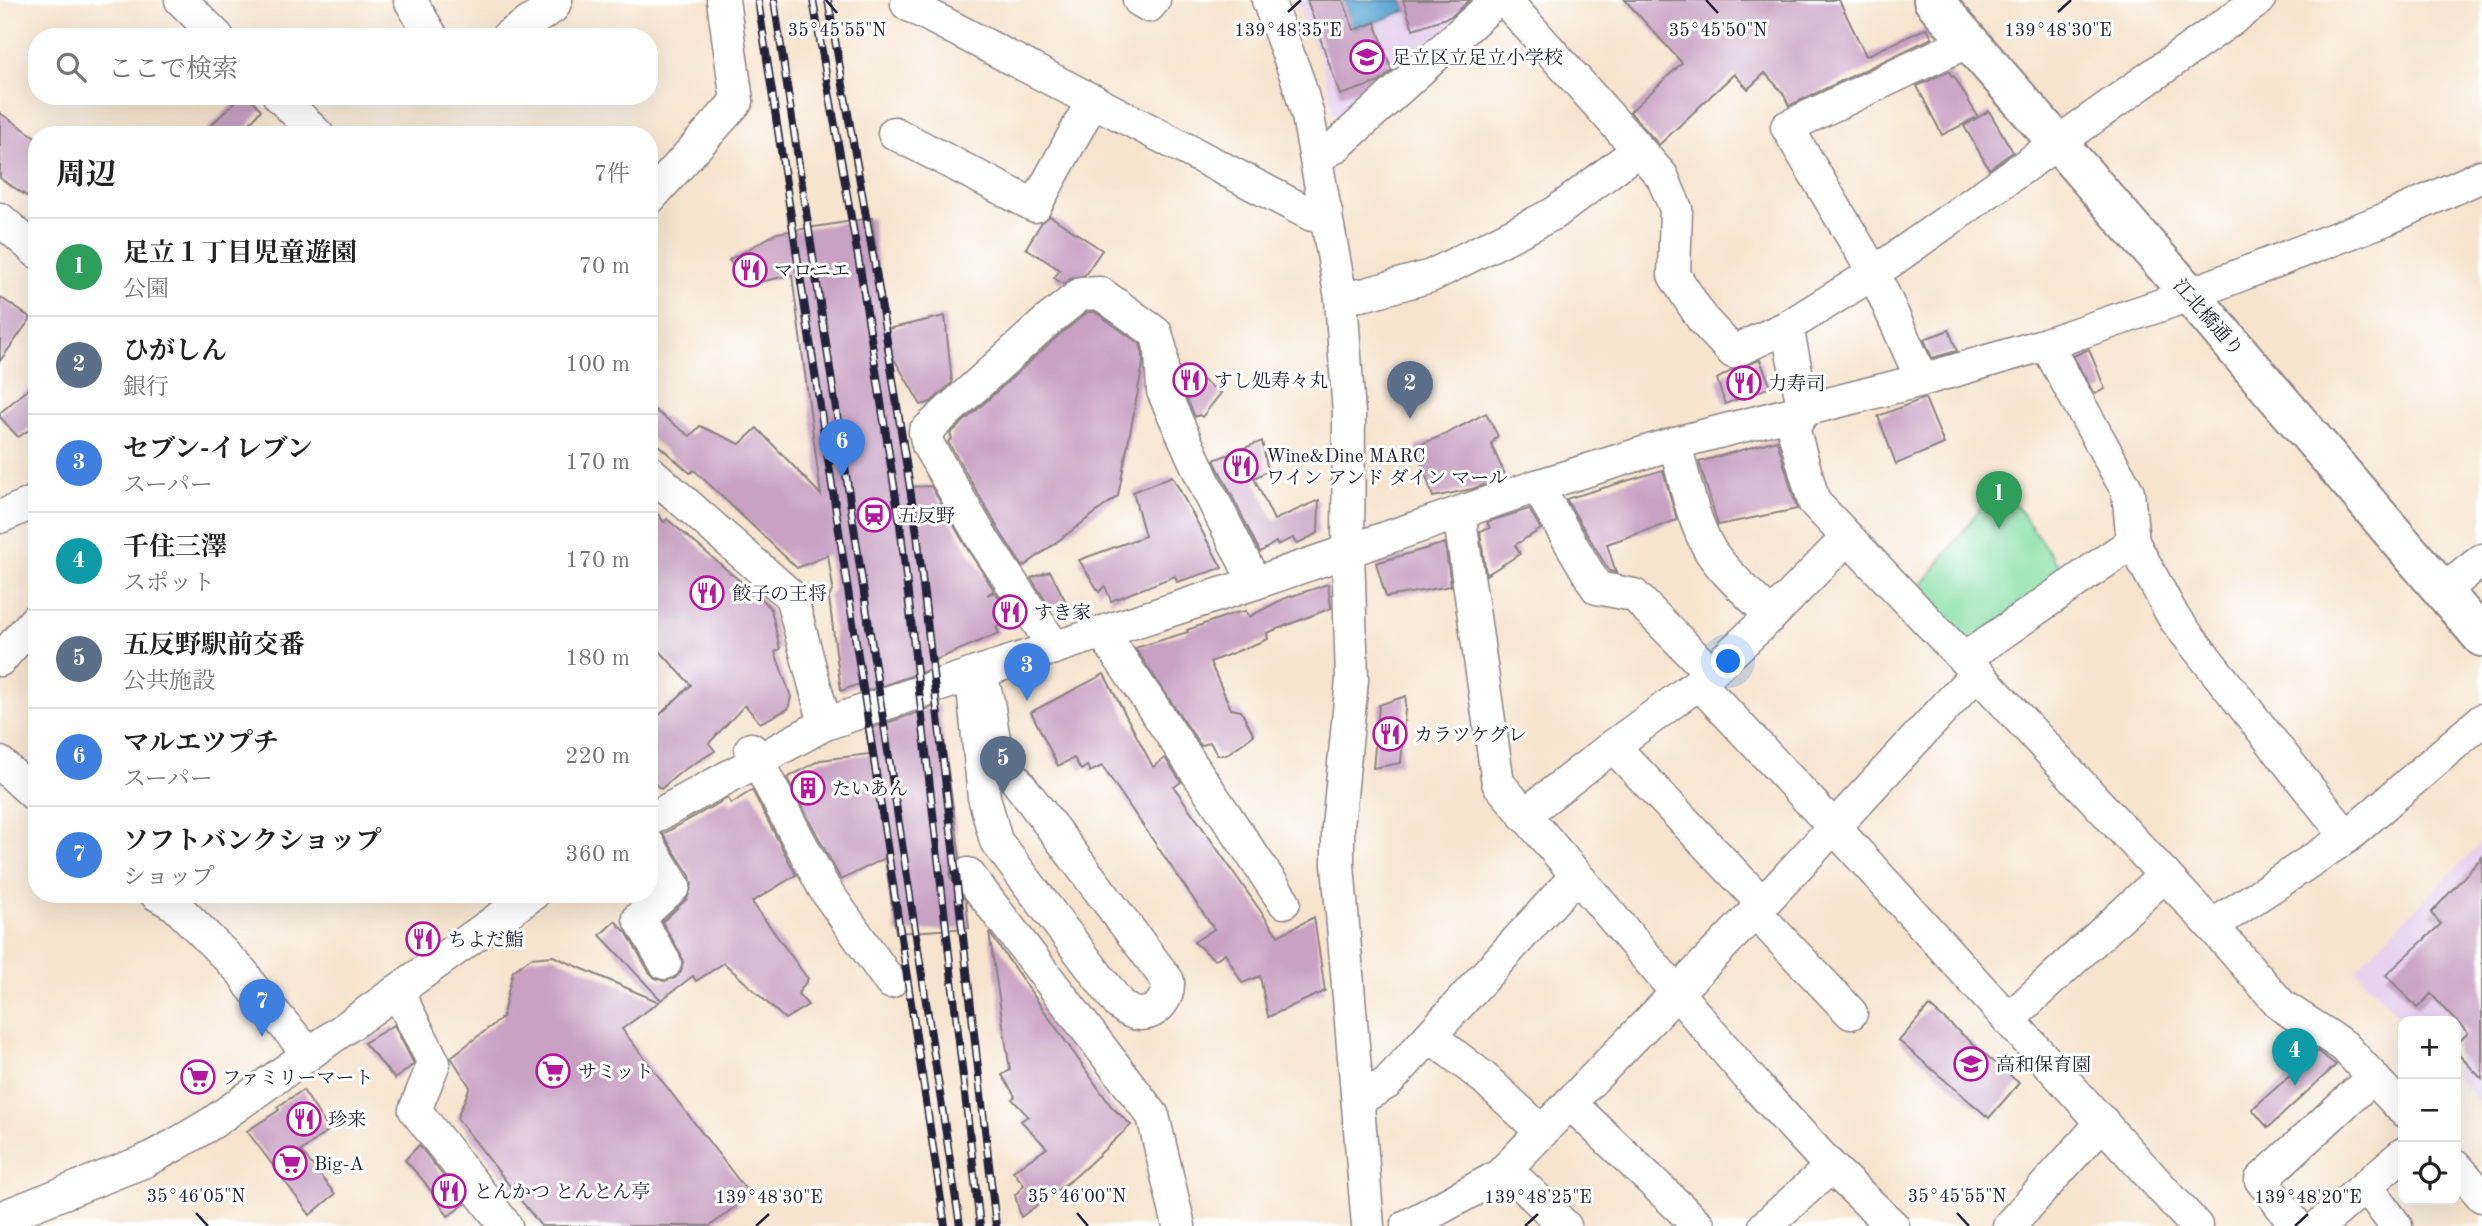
<!DOCTYPE html>
<html lang="ja">
<meta charset="utf-8">
<style>
:root{--surface:#fff;--page:#f6f6f6;--text:#222;--muted:#767676;--line:#e0e0e0;--accent:#1a73e8}
body{margin:0;font-family:"Old Standard TT","Noto Serif JP",serif;background:var(--page);color:var(--text)}
.controls{position:absolute;right:21px;bottom:21px;display:grid;overflow:hidden;border-radius:14px;box-shadow:0 7px 28px #0002}
.controls button{width:63px;height:63px;display:grid;place-items:center;padding:0;border:0;border-bottom:2px solid var(--line);background:var(--surface);color:var(--text);font:35px sans-serif}
.you{position:absolute;left:1729px;top:662px;width:24px;height:24px;margin:-18px;border:5px solid #fff;border-radius:50%;background:#1a73e8;box-shadow:0 0 0 10px #1a73e833}
.badge{display:grid;place-items:center;width:46px;height:46px;border-radius:50%;background:var(--accent);color:#fff;font-size:23px;font-weight:700}
.pin{position:absolute;translate:-50% -58px;filter:drop-shadow(0 2px 4px #0008)}
.pin::after{content:'';position:absolute;top:37px;width:24px;height:21px;background:inherit;clip-path:polygon(0 0,100% 0,50% 100%)}
.list{margin:0;padding:0;list-style:none}
h2{display:flex;justify-content:space-between;align-items:center;height:91px;margin:0;padding:0 28px;font-size:30px}
h2 small{font-size:23px;font-weight:400;color:var(--muted)}
.list li{display:grid;grid-template-columns:46px 1fr auto;gap:21px;align-items:center;box-sizing:border-box;height:98px;padding:0 28px;border-top:2px solid var(--line)}
.list b{display:block;font-size:26px;white-space:nowrap}
.list p{margin:0;font-size:23px;white-space:nowrap;color:var(--muted)}
.list em{font-size:23px;font-style:normal;color:var(--muted)}
.icon{flex:none;width:38px;height:38px;fill:none;stroke:currentColor;stroke-width:2;stroke-linecap:round;stroke-linejoin:round}
.map{position:relative;flex:none;width:2482px;height:1226px;overflow:hidden}
.search{position:absolute;background:var(--surface);box-shadow:0 7px 28px #0002;left:28px;top:28px;width:630px;height:77px;display:flex;align-items:center;gap:18px;box-sizing:border-box;padding:0 24px;border-radius:28px;color:var(--muted);font-size:26px}
.panel{position:absolute;background:var(--surface);box-shadow:0 7px 28px #0002;left:28px;top:126px;width:630px;height:777px;border-radius:28px}
.map>svg:first-child{display:block}
.built{fill:#e7d2ef}
.green{fill:#84dea4;stroke:#538070;stroke-width:2}
.water{fill:#57a4d0;stroke:#3c6386;stroke-width:2}
.building{fill:#c8a1c3}
.lines{fill:none;stroke-linecap:round;stroke-linejoin:round}
.minor-casing{stroke:#8c8384;stroke-width:35}
.major-casing{stroke:#8c8384;stroke-width:42}
.minor{stroke:#fff;stroke-width:32}
.major{stroke:#fff;stroke-width:38}
.rail-casing{stroke:#22223b;stroke-width:8}
.rail{stroke:#fff;stroke-width:5;stroke-dasharray:16;stroke-linecap:butt}
.ticks{fill:none;stroke:#22223b;stroke-width:2.5}
.labels{text-anchor:middle;stroke-width:6;stroke-linejoin:round;paint-order:stroke}
.poi-label{font-size:19px;fill:#22223b;stroke:#fff;text-anchor:start}
.street-label{font-size:19px;fill:#22223b;stroke:#fff}
.ticks-label{font-size:18px;text-anchor:middle;fill:#22223b;stroke:#fff;stroke-width:6;stroke-linejoin:round;paint-order:stroke}
</style>
<div class="map">
<svg width="2482" height="1226" viewBox="0 0 2482 1226">
<rect width="100%" height="100%" fill="#fff"/>
<filter id="ink" filterUnits="userSpaceOnUse"><feTurbulence type="fractalNoise" baseFrequency=".0143" numOctaves="2"/><feDisplacementMap in="SourceGraphic" scale="14" xChannelSelector="R" yChannelSelector="G"/><feConvolveMatrix kernelMatrix="1 2 1 2 8 2 1 2 1" color-interpolation-filters="sRGB"/></filter>
<filter id="wash" filterUnits="userSpaceOnUse"><feTurbulence type="fractalNoise" baseFrequency=".00686" numOctaves="4" result="noise"/><feDisplacementMap in="SourceGraphic" scale="28" xChannelSelector="R" yChannelSelector="G"/><feGaussianBlur stdDeviation="1.57" result="paint"/><feColorMatrix in="noise" values="0 0 0 0 0 0 0 0 0 0 0 0 0 0 0 0 0 1.4 0 .05"/><feComposite in="paint" operator="in"/></filter>
<g filter="url(#wash)">
<rect width="100%" height="100%" fill="#f6e4ce"/>
<!-- built -->
<g class="built">
<polygon points="1296,0 1478,0 1346,119 1334,114 1322,63 1308,33"/>
<polygon points="2482,842 2482,1105 2456,1077 2456,1021 2403,1021 2355,970"/>
</g>
<!-- green -->
<polygon class="green" points="2000,483 2066,576 1963,645 1916,593"/>
<!-- water -->
<polygon class="water" points="1343,0 1403,0 1406,11 1354,30"/>
<g id="blocks">
<!-- building -->
<g class="building">
<polygon points="1307,0 1343,0 1354,30 1375,22 1392,71 1379,82 1340,95"/>
<polygon points="1403,0 1470,0 1452,16 1413,29"/>
<polygon points="1625,0 1839,0 1866,56 1927,28 1932,38 1789,106 1783,93 1765,73 1748,89 1734,74 1659,145 1630,112 1682,63"/>
<polygon points="1949,71 1952,77 1954,76 1978,117 1942,135 1917,86"/>
<polygon points="241,96 249,96 261,110 240,135 201,135"/>
<polygon points="1989,111 2013,152 1989,169 1964,126"/>
<polygon points="0,113 37,138 37,203 0,178"/>
<polygon points="1050,216 1102,250 1085,275 1070,279 1064,284 1054,278 1060,270 1026,248 1042,222"/>
<polygon points="872,218 887,329 945,316 952,383 931,402 921,405 890,352 909,487 931,486 968,550 994,590 987,595 995,592 1015,621 996,627 999,633 933,661 934,668 861,693 859,684 841,691 829,598 833,588 828,555 797,568 694,470 690,473 649,437 649,406 690,436 700,426 740,444 757,428 821,495 792,275 746,285 729,260 777,233"/>
<polygon points="0,297 31,318 0,361"/>
<polygon points="1088,312 1095,312 1140,344 1143,354 1143,364 1118,496 1023,567 999,530 948,442 952,438 950,434 1058,336"/>
<polygon points="1949,330 1957,351 1932,358 1924,339"/>
<polygon points="2089,349 2105,389 2094,394 2073,356"/>
<polygon points="1760,360 1771,387 1725,404 1717,379 1733,370"/>
<polygon points="1183,367 1221,393 1202,417 1199,415 1195,417 1181,387 1181,374"/>
<polygon points="37,381 37,425 18,437 0,417 0,413"/>
<polygon points="1925,398 1944,444 1896,464 1878,416"/>
<polygon points="1486,413 1498,436 1491,444 1506,477 1472,489 1433,497 1416,446 1446,434"/>
<polygon points="1777,440 1797,509 1718,525 1699,462"/>
<polygon points="1262,441 1268,471 1254,478 1274,520 1319,500 1318,533 1296,544 1293,538 1277,545 1276,542 1260,552 1214,460"/>
<polygon points="1663,470 1677,520 1607,544 1616,573 1609,571 1566,499"/>
<polygon points="1172,476 1222,568 1177,582 1175,576 1111,601 1105,586 1099,592 1079,560 1145,536 1133,492"/>
<polygon points="649,504 664,522 667,519 753,592 755,591 771,609 780,649 775,652 791,697 788,709 760,723 745,705 709,743 715,751 682,771 661,789 649,779 649,725 691,685 649,639"/>
<polygon points="1529,509 1541,529 1515,545 1520,554 1486,575 1480,531 1490,528 1487,522"/>
<polygon points="1445,543 1451,586 1386,597 1376,563"/>
<polygon points="1050,571 1067,604 1051,609 1031,578"/>
<polygon points="1328,584 1331,608 1267,633 1268,639 1210,662 1231,709 1241,711 1254,735 1226,755 1217,755 1210,742 1201,746 1135,648 1188,632 1187,630 1232,614 1246,611 1249,617 1283,599"/>
<polygon points="1104,674 1153,767 1165,758 1181,782 1174,787 1278,936 1314,917 1325,991 1268,1017 1260,976 1242,983 1225,953 1215,960 1194,942 1214,929 1102,766 1090,772 1087,766 1081,770 1074,758 1058,766 1031,712"/>
<polygon points="1406,696 1401,763 1373,768 1379,705"/>
<polygon points="939,705 960,858 951,866 950,877 966,901 969,928 896,933 885,858 841,880 787,778 820,760 870,754 866,730"/>
<polygon points="752,790 796,875 752,902 808,979 798,994 808,1005 785,1019 724,963 696,981 693,976 661,1000 600,935 615,921 627,933 649,972 655,978 664,981 675,978 681,972 683,962 681,954 662,922 687,899 692,885 690,876 663,834 728,798 731,804"/>
<polygon points="2482,857 2482,1079 2456,1052 2456,1045 2468,1033 2431,994 2417,1008 2386,975 2441,924 2431,913"/>
<polygon points="989,932 1111,1106 1131,1125 1075,1177 1021,1217 1015,1195 1024,1185 1013,1171 1047,1148 1021,1121 1028,1116 1012,1099 1015,1096 1002,1075 1010,1070"/>
<polygon points="553,956 659,1002 622,1029 750,1195 710,1226 541,1226 457,1118 470,1087 451,1057 502,1018 513,971 531,958"/>
<polygon points="1929,1006 2019,1083 1989,1118 1899,1041"/>
<polygon points="394,1025 414,1064 395,1079 364,1043"/>
<polygon points="2318,1051 2336,1065 2268,1128 2252,1109"/>
<polygon points="303,1090 329,1130 301,1151 335,1194 310,1215 247,1131 279,1110 277,1107"/>
<polygon points="419,1145 465,1204 448,1216 423,1180 405,1160"/>
</g>
</g>
</g>
<g filter="url(#ink)">
<use href="#blocks" fill-opacity="0" stroke="#8c8384" stroke-width="2"/>
<g class="lines">
<defs>
<g id="minor">
<polyline points="181,0 218,37"/>
<polyline points="410,0 432,37"/>
<polyline points="1139,0 1149,6 1154,0"/>
<polyline points="1268,0 1298,81 1308,116 1341,298 1349,414 1348,550 1352,680 1338,827 1338,865 1368,1226"/>
<polyline points="1505,0 1662,176 1676,209 1674,275 1703,320 1733,352 1787,327"/>
<polyline points="2259,0 1874,273 1787,327 1804,411 1793,428 1814,502 1977,673 2212,926 2282,1006 2344,1046 2403,1110"/>
<polyline points="907,4 1312,215 1326,212"/>
<polyline points="507,37 553,7 556,0"/>
<polyline points="279,96 318,135"/>
<polyline points="894,133 1035,206 1093,100"/>
<polyline points="1317,157 1335,147 1497,0"/>
<polyline points="649,199 737,101 723,0"/>
<polyline points="0,219 37,252"/>
<polyline points="1341,298 1366,294 1431,276 1555,213 1638,150"/>
<polyline points="2046,344 2128,492 2133,542 2174,618 2347,837"/>
<polyline points="1922,380 1874,273 1787,127 1969,41"/>
<path d="M 1675,443 C 1684,478 1692,520 1711,552 C 1727,576 1751,595 1771,616"/>
<polyline points="649,471 791,596 825,724"/>
<polyline points="1537,486 1597,588 1634,595 1710,672"/>
<polyline points="1459,513 1498,783 1758,1088 1831,1167 1893,1226"/>
<polyline points="0,517 37,501"/>
<polyline points="2443,591 2482,560"/>
<polyline points="1103,633 1284,902"/>
<polyline points="1055,648 983,540 928,445 925,432 1046,322 1081,294 1100,293 1156,333 1161,351 1163,391 1206,486 1255,583"/>
<polyline points="1964,659 2133,542"/>
<polyline points="0,660 37,618"/>
<path d="M 976,673 C 994,694 987,733 1001,760 L 1168,981 C 1169,997 1158,1014 1140,1014 C 1132,1014 1125,1009 1119,1004 L 996,841 L 984,797 L 973,687 Z"/>
<polyline points="1699,683 1834,827 2196,1226"/>
<polyline points="1613,746 1762,903"/>
<polyline points="751,749 824,888 890,982"/>
<polyline points="0,763 37,797"/>
<polyline points="1524,815 1613,746 1699,683 1771,616 1847,538"/>
<polyline points="649,820 825,724 976,673 1255,583 1537,486 1675,443 1922,380 2046,344 2167,303 2386,219 2482,176"/>
<polyline points="649,845 674,886 639,918 665,963"/>
<polyline points="968,874 1153,1116 1179,1226"/>
<polyline points="156,894 175,905 243,973 251,986 309,1054"/>
<polyline points="1755,912 1851,1013"/>
<polyline points="2212,926 2347,837 2482,720"/>
<polyline points="397,991 434,1063 415,1110 506,1226"/>
<polyline points="2009,1019 2165,875"/>
<polyline points="1430,1036 1484,1078 1542,1132"/>
<polyline points="1358,1100 1387,1083 1576,876"/>
<polyline points="1570,1103 1699,1226"/>
<polyline points="2456,1166 2482,1196"/>
<polyline points="1506,1169 1565,1226"/>
<polyline points="2367,1187 2396,1226"/>
<polyline points="0,1218 145,1161 175,1145 212,1123 309,1054 533,894"/>
<polyline points="1407,1226 1499,1176 1755,912 1977,673"/>
<polyline points="1765,1226 1831,1167"/>
<polyline points="2009,1226 2103,1122"/>
<polyline points="2297,1226 2261,1180 2373,1077"/>
<polyline points="2319,1226 2403,1154"/>
</g>
<polyline id="major" points="1933,0 2172,274 2482,637"/>
</defs>
<!-- minor casing -->
<use href="#minor" class="minor-casing"/>
<!-- major casing -->
<use href="#major" class="major-casing"/>
<!-- minor -->
<use href="#minor" class="minor"/>
<!-- major -->
<use href="#major" class="major"/>
<defs>
<g id="rail">
<polyline points="758,0 945,1226"/>
<polyline points="774,0 960,1226"/>
<polyline points="813,0 861,274 900,524 980,1226"/>
<polyline points="828,0 878,284 917,533 996,1226"/>
</g>
</defs>
<!-- rail casing -->
<use href="#rail" class="rail-casing"/>
<!-- rail -->
<use href="#rail" class="rail"/>
</g>
</g>
<!-- ticks -->
<path class="ticks" d="M 826,0 L 837,13M 1706,0 L 1718,13M 1288,12 L 1301,0M 2058,12 L 2071,0M 196,1213 L 208,1226M 1077,1213 L 1088,1226M 1957,1213 L 1969,1226M 756,1226 L 769,1214M 1525,1226 L 1538,1214M 2295,1226 L 2308,1214"/>
<!-- icons -->
<defs>
<symbol id="school-ring" viewBox="-11 -11 22 22"><circle r="9.5" fill="#fff" stroke="#b5179e" stroke-width="1.5"/><path d="M0-5L7-2L0 1L-7-2ZM-4 1L0 2.5L4 1V4Q0 6-4 4Z" fill="#b5179e"/></symbol>
<symbol id="restaurant-ring" viewBox="-11 -11 22 22"><circle r="9.5" fill="#fff" stroke="#b5179e" stroke-width="1.5"/><path d="M-5-6h1v4h1v-4h1v4h1v-4h1v5L-1.5 .5V6h-2V.5L-5-1ZM5-6V6H3V1.5H1.5Q1.5-4 5-6Z" fill="#b5179e"/></symbol>
<symbol id="station-ring" viewBox="-11 -11 22 22"><circle r="9.5" fill="#fff" stroke="#b5179e" stroke-width="1.5"/><path d="M-3-6H3Q5-6 5-4V2Q5 4 3 4L4.5 6H3L1.5 4h-3L-3 6H-4.5L-3 4Q-5 4-5 2V-4Q-5-6-3-6ZM-3.5-4v3h7v-3ZM-3.5 1v1.5H-2V1ZM2 1v1.5H3.5V1Z" fill="#b5179e"/></symbol>
<symbol id="building-ring" viewBox="-11 -11 22 22"><circle r="9.5" fill="#fff" stroke="#b5179e" stroke-width="1.5"/><path d="M-4-6H4V6H1V3H-1V6H-4ZM-2.5-4.3h1.7v1.8h-1.7ZM.8-4.3h1.7v1.8H.8ZM-2.5-1h1.7V.8h-1.7ZM.8-1h1.7V.8H.8Z" fill="#b5179e"/></symbol>
<symbol id="supermarket-ring" viewBox="-11 -11 22 22"><circle r="9.5" fill="#fff" stroke="#b5179e" stroke-width="1.5"/><path d="M-6-5.5h2.5l.6 2H6L4.5 2H-2.5L-4.4-4H-6ZM-1.5 3.2a1.3 1.3 0 1 0 .1 0ZM3 3.2a1.3 1.3 0 1 0 .1 0Z" fill="#b5179e"/></symbol>
</defs>
<g fill-rule="evenodd">
<use href="#school-ring" x="1348" y="38" width="38" height="38"/>
<use href="#restaurant-ring" x="731" y="251" width="38" height="38"/>
<use href="#restaurant-ring" x="1171" y="361" width="38" height="38"/>
<use href="#restaurant-ring" x="1725" y="364" width="38" height="38"/>
<use href="#restaurant-ring" x="1222" y="447" width="38" height="38"/>
<use href="#station-ring" x="855" y="496" width="38" height="38"/>
<use href="#restaurant-ring" x="688" y="574" width="38" height="38"/>
<use href="#restaurant-ring" x="991" y="593" width="38" height="38"/>
<use href="#restaurant-ring" x="1371" y="715" width="38" height="38"/>
<use href="#building-ring" x="789" y="769" width="38" height="38"/>
<use href="#restaurant-ring" x="404" y="920" width="38" height="38"/>
<use href="#school-ring" x="1952" y="1045" width="38" height="38"/>
<use href="#supermarket-ring" x="534" y="1052" width="38" height="38"/>
<use href="#supermarket-ring" x="179" y="1058" width="38" height="38"/>
<use href="#restaurant-ring" x="285" y="1100" width="38" height="38"/>
<use href="#supermarket-ring" x="271" y="1144" width="38" height="38"/>
<use href="#restaurant-ring" x="430" y="1172" width="38" height="38"/>
</g>
<g class="labels">
<!-- poi labels -->
<g class="poi-label">
<text x="1392" y="64">足立区立足立小学校</text>
<text x="774" y="277">マロニエ</text>
<text x="1214" y="387">すし処寿々丸</text>
<text x="1768" y="390">力寿司</text>
<text x="1266" y="462">Wine&amp;Dine MARC<tspan x="1266" dy="22">ワイン アンド ダイン マール</tspan></text>
<text x="898" y="522">五反野</text>
<text x="732" y="600">餃子の王将</text>
<text x="1034" y="619">すき家</text>
<text x="1414" y="741">カラツケグレ</text>
<text x="832" y="795">たいあん</text>
<text x="448" y="946">ちよだ鮨</text>
<text x="1996" y="1071">高和保育園</text>
<text x="578" y="1078">サミット</text>
<text x="222" y="1084">ファミリーマート</text>
<text x="328" y="1126">珍来</text>
<text x="314" y="1170">Big-A</text>
<text x="474" y="1198">とんかつ とんとん亭</text>
</g>
<!-- street labels -->
<g class="street-label">
<text transform="translate(2209 317) rotate(49)" y="7">江北橋通り</text>
</g>
</g>
<g class="ticks-label">
<text x="1288" y="36">139°48'35"E</text>
<text x="2058" y="36">139°48'30"E</text>
<text x="837" y="36">35°45'55"N</text>
<text x="1718" y="36">35°45'50"N</text>
<text x="196" y="1202">35°46'05"N</text>
<text x="1077" y="1202">35°46'00"N</text>
<text x="1957" y="1202">35°45'55"N</text>
<text x="769" y="1203">139°48'30"E</text>
<text x="1538" y="1203">139°48'25"E</text>
<text x="2308" y="1203">139°48'20"E</text>
</g>
</svg>
<div class="controls">
<button>+</button>
<button>−</button>
<button><svg class="icon" aria-label="locate" viewBox="0 0 24 24"><circle cx="12" cy="12" r="6"/><path d="M12 2v4M12 18v4M2 12h4M18 12h4"/></svg></button>
</div>
<div class="you"></div>
<div class="pin badge" style="left:1999px;top:529px;background:#2e9e5b">1</div>
<div class="pin badge" style="left:1410px;top:419px;background:#5c6f8a">2</div>
<div class="pin badge" style="left:1027px;top:701px;background:#3f7fe0">3</div>
<div class="pin badge" style="left:2295px;top:1086px;background:#0f9aa8">4</div>
<div class="pin badge" style="left:1003px;top:794px;background:#5c6f8a">5</div>
<div class="pin badge" style="left:842px;top:477px;background:#3f7fe0">6</div>
<div class="pin badge" style="left:262px;top:1037px;background:#3f7fe0">7</div>
<div class="search"><svg class="icon" aria-label="search" viewBox="0 0 24 24"><circle cx="10" cy="10" r="6"/><path d="M15 15l6 6"/></svg>ここで検索</div>
<section class="panel">
<h2>周辺<small>7件</small></h2>
<ul class="list">
<li><span class="badge" style="background:#2e9e5b">1</span><div><b>足立１丁目児童遊園</b><p>公園</p></div><em>70 m</em></li>
<li><span class="badge" style="background:#5c6f8a">2</span><div><b>ひがしん</b><p>銀行</p></div><em>100 m</em></li>
<li><span class="badge" style="background:#3f7fe0">3</span><div><b>セブン-イレブン</b><p>スーパー</p></div><em>170 m</em></li>
<li><span class="badge" style="background:#0f9aa8">4</span><div><b>千住三澤</b><p>スポット</p></div><em>170 m</em></li>
<li><span class="badge" style="background:#5c6f8a">5</span><div><b>五反野駅前交番</b><p>公共施設</p></div><em>180 m</em></li>
<li><span class="badge" style="background:#3f7fe0">6</span><div><b>マルエツプチ</b><p>スーパー</p></div><em>220 m</em></li>
<li><span class="badge" style="background:#3f7fe0">7</span><div><b>ソフトバンクショップ</b><p>ショップ</p></div><em>360 m</em></li>
</ul>
</section>
</div>
